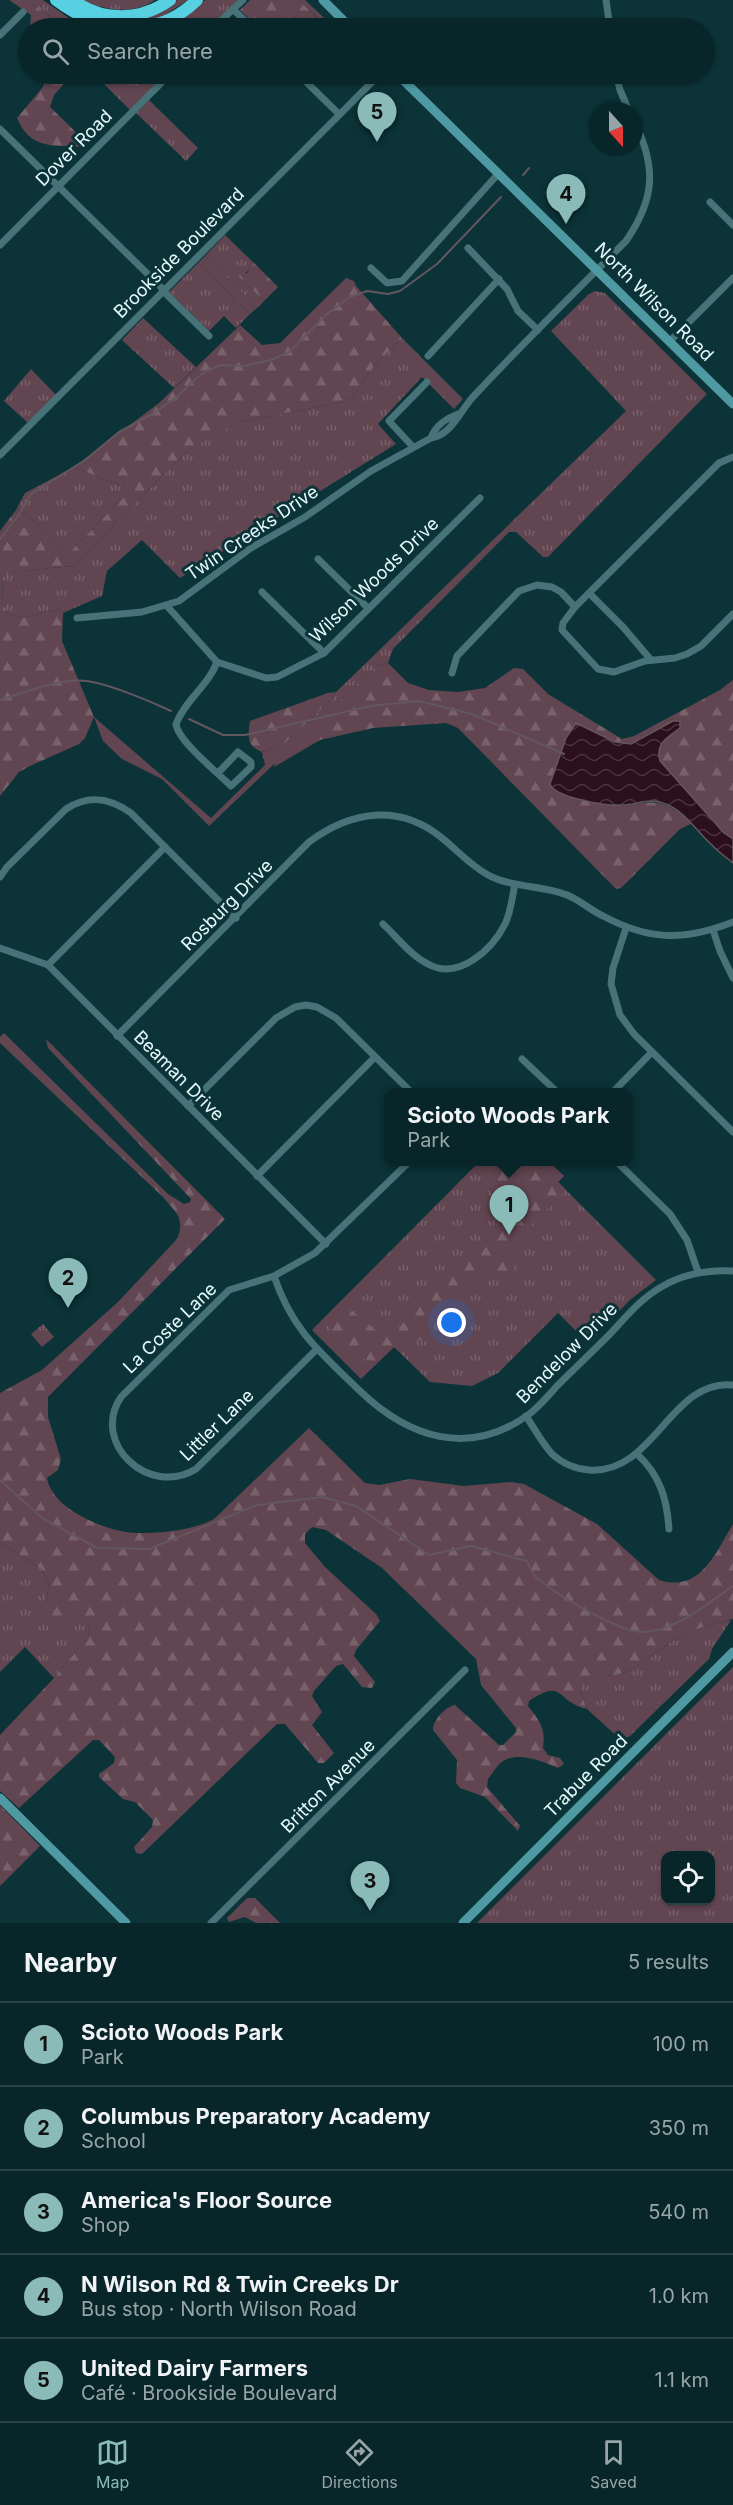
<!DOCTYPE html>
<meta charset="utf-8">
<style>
:root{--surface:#08262a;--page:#112e32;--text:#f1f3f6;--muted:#98a5a8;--line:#294347;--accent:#8bbbb9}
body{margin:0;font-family:Inter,sans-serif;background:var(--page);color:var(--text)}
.controls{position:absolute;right:18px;bottom:18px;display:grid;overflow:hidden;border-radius:12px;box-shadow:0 2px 4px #0004}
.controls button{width:54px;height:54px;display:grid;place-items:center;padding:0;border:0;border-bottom:2px solid var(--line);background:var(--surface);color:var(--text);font:30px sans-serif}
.compass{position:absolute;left:589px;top:102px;width:54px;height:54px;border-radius:50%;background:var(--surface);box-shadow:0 2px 4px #0004;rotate:159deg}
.you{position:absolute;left:452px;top:1323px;width:21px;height:21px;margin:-15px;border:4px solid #fff;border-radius:50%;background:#1a73e8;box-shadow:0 0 0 9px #1a73e833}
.badge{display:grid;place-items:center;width:39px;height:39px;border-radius:50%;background:var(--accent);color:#111;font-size:20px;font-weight:700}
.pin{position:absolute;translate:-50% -50px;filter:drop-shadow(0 2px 3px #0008)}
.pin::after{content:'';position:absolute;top:32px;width:21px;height:18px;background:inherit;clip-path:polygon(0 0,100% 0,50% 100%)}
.popup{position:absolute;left:384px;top:1088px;width:249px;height:78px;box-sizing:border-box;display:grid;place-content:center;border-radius:12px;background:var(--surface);filter:drop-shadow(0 2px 4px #0005);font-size:20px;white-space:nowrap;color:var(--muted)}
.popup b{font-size:22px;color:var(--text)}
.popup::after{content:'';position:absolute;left:50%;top:100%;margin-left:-12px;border:12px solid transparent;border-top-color:var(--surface)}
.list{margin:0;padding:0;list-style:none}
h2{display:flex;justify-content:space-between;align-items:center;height:78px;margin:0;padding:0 24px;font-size:26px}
h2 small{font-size:20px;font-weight:400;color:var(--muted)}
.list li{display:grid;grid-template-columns:39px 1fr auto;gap:18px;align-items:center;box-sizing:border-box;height:84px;padding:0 24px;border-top:2px solid var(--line)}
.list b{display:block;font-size:22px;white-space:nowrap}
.list p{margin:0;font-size:20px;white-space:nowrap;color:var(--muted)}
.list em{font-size:20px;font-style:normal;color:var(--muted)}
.icon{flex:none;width:33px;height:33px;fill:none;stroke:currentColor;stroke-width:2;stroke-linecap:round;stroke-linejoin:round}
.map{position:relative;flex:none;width:733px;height:1923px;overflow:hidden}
.search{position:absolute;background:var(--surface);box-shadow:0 2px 4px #0004;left:18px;right:18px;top:18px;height:66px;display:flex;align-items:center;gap:15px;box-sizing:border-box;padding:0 21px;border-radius:33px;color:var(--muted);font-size:22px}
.sheet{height:498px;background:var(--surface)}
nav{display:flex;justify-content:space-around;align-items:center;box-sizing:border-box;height:84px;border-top:2px solid var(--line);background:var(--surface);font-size:16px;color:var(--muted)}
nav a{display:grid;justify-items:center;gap:3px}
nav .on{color:var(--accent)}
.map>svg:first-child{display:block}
.grass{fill:url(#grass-tufts);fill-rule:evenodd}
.forest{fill:url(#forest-firs)}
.water{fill:url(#water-waves);stroke:#63565f;stroke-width:1.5}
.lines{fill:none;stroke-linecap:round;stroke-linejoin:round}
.stream{stroke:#63565f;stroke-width:2}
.street{stroke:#467278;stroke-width:7}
.secondary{stroke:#4f99a2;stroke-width:9}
.highway{stroke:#57d1e1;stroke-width:12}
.labels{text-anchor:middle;stroke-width:6;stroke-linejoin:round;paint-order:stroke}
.street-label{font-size:18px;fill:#e5fafc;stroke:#0b3338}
</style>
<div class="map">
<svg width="733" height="1923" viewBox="0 0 733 1923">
<defs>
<pattern id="grass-tufts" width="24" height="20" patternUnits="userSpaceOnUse" patternTransform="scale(1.5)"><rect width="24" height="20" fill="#614550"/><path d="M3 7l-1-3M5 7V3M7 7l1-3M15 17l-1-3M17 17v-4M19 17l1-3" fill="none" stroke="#78616a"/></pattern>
<pattern id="forest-firs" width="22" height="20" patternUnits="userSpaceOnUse" patternTransform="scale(1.5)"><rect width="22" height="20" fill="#614550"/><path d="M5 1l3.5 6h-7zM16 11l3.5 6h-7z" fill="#78616a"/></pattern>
<pattern id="water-waves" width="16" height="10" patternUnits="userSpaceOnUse" patternTransform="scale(1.5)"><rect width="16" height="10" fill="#2b0f1c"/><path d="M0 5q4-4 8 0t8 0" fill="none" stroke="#4a333e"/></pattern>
</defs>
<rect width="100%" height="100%" fill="#0b3338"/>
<!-- grass -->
<g class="grass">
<polygon points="28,0 43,0 76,23 91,28 65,28"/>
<path d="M 82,0 L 155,0 C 133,15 106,11 82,0 Z"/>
<polygon points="177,0 188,0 162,17 133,23 133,20 172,5"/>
<polygon points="205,0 239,0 211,28 160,28 184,18"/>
<polygon points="299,0 305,0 335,28 329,28"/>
<polygon points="305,10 321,28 284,28 301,11"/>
<polygon points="94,74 147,74 152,76 155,74 166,74 130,110"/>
<polygon points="149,100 198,148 186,161 136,113"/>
<polygon points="225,235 254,263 252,268 239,277 264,301 257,308 205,256"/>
<polygon points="198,263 250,314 236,328 224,316 209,331 169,292"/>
<polygon points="595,291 605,293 707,394 548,557 543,557 516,532 509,532 393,649 388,663 378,665 209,826 162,779 122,759 103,741 94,717 211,818 265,765 262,752 284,744 334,697 336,692 626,411 551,331 589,294"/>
<polygon points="143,318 196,367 174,388 122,340"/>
<polygon points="402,338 463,399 454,409 422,377 378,424 396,444 180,578 142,540 107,571 102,596 63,613 60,609 21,618 8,614 2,601 3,577 8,572 73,566 188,450 230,426 239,422 343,402 352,398 375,365"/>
<polygon points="31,369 56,395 28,423 4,401"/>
<polygon points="74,467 125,488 125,496 71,551 67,551 28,515 16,510 25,493"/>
<polygon points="479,1162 549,1162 564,1176 558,1182 656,1280 631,1299 588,1343 558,1313 498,1373 472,1386 430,1382 394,1347 361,1379 312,1330"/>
<polygon points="43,1324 54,1337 42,1347 31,1334"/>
<polygon points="0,1542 41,1569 49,1583 46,1602 80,1615 90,1621 88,1637 54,1678 25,1647 0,1672"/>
<path d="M 731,1620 L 712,1649 L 709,1659 L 630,1736 L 621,1740 L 587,1709 L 580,1689 C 591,1667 605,1680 624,1673 C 643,1665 657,1651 674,1640 C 690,1629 712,1625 731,1620 Z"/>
<path d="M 733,1667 L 733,1923 L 477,1923 ZM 666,1856 L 710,1856 L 710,1900 L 666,1900 Z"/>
</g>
<!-- forest -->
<g class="forest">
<polygon points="9,0 28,0 65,28 30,28 31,15"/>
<polygon points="250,0 299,0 327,27 321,28 305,11 301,11 284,28 258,28 240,10"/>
<path d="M 47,74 L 73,74 L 54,95 L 50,107 L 87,143 L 84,147 C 54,145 30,150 17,118 L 43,87 Z"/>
<polygon points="205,256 257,308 250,314 198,263"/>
<polygon points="254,263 278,287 264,301 239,277 240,272 247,273"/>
<polygon points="346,278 354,281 356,286 402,338 375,365 352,398 343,402 239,422 188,450 73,566 9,572 3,577 2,601 8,614 21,618 60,609 63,613 62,641 94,717 85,738 79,744 30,766 19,772 0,796 0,531 16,510 28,515 67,551 71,551 125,496 125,488 74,467 159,403 240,325 262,345 280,343"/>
<path d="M 388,663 L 408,683 L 429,690 L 458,692 L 485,688 L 514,668 L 523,669 L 548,694 L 622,739 L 634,736 L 720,690 L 733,680 L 733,839 L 724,833 L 660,761 C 655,743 667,738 680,728 L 631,744 L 615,742 L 576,724 L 621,806 C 658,800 663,799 693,823 L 680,829 L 621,888 L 616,889 L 458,728 L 446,723 L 373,728 L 320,740 L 274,767 L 275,762 L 378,665 Z"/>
<path d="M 336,692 L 334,697 L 284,744 L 262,752 C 246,746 248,736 250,721 L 328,693 Z"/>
<path d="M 4,1033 L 168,1194 L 184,1204 L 190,1202 L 191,1199 L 48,1048 L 46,1039 L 225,1219 L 48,1397 L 48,1417 L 61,1459 L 58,1470 L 47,1478 C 52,1510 108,1532 137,1533 C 161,1533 192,1531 214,1519 L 309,1428 L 365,1483 L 379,1485 L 410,1479 L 464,1486 L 510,1482 L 524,1484 L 597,1524 L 659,1580 C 700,1593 715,1554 733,1524 L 733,1619 C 717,1624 699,1627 683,1635 C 661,1645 645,1667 620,1674 C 602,1679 590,1668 580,1690 L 587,1709 C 555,1702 565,1677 529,1701 L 528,1706 C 540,1721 546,1729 543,1748 L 548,1755 L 560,1758 L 564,1764 L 558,1768 C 544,1762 519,1751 503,1761 C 497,1765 492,1774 488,1779 L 487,1787 L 520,1826 L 518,1831 L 485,1797 L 460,1788 L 456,1783 L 457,1760 L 433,1730 C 433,1720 445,1707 455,1705 L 499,1745 L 503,1745 L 516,1732 L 516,1728 L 481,1685 L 476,1659 L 382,1568 L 326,1530 L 312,1527 L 305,1534 L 305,1543 L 325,1567 L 376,1614 L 380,1621 L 356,1650 L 354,1656 L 375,1682 L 372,1688 L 362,1687 L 343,1664 L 336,1666 L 314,1691 L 312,1696 L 322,1712 L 312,1725 L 334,1753 L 324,1763 L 318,1763 L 285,1724 L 277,1724 L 142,1854 L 136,1853 L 134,1847 L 152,1827 L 153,1820 L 135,1802 L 123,1799 L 99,1777 L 99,1774 L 114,1763 L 115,1757 L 99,1740 L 93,1740 L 19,1808 L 0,1791 L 0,1735 L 54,1678 L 88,1637 L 90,1622 L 80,1615 L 49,1616 L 46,1602 L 49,1583 L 41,1569 L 0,1542 L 0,1393 L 42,1370 L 118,1302 L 177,1239 C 186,1218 175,1212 162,1196 L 0,1043 L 0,1037 Z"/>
<polygon points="491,1162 549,1162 564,1176 558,1182 566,1190 503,1254 515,1267 512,1274 499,1279 485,1271 433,1328 403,1355 394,1347 378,1362 354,1357 337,1339 330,1327 329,1313 337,1305 352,1311 378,1332 384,1334 396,1330 494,1233 497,1227 490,1182"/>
<polygon points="0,1805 40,1846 0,1886"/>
<polygon points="247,1898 255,1898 280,1923 256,1923 245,1917 229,1922 227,1918"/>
</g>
<!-- water -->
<path class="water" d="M 673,721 L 680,721 L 680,728 C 667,738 655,743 660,761 L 724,833 L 733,839 L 733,863 C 726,857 718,852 712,845 C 694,829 681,804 654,801 C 644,800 633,805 622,805 C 607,806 555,798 550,784 L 566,738 L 576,723 L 615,742 L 631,744 Z"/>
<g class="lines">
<!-- stream -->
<g class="stream">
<polyline points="523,175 529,168"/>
<polyline points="0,539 18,516 31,494 85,460 119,432 154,413 177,397 191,383 206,371 221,365 244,366 271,360 289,352 327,314 350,297 367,291 388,294 400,291 437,264 501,197"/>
<path d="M 0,700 C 24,693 62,677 87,681 C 109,684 150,701 171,711"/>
<polyline points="189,719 223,735 245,735 371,706 419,701 472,714 564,754"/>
<path d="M 0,1480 L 42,1518 L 97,1548 L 149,1549 L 257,1505 L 322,1497 L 356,1506 L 429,1555 L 471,1546 L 527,1561 C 529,1566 532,1573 536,1577 C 553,1593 621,1633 643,1632 C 676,1631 707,1604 733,1586"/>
</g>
<!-- street -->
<g class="street">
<polyline points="606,0 610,28"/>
<polyline points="233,9 252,28"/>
<polyline points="213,28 243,0"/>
<polyline points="0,35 23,12"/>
<polyline points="298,74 339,114"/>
<polyline points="616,74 620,90 629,111"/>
<polyline points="0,129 164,290"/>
<polyline points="710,202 733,225"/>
<polyline points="0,245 170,74"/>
<polyline points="468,248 507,289 518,311 538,330"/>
<polyline points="371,268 387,283 402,281 498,174"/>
<polyline points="163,291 209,336"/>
<polyline points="670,341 733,278"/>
<polyline points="428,356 499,279"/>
<path d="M 431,438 C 435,426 447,418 458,414"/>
<polyline points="413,447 389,421 427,382"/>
<polyline points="0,455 380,74"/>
<polyline points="733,457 719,463 575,607 563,623 562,630 598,669 614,672 645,661 675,658 687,654 701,646 733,614"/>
<polyline points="318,559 368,608"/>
<polyline points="262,592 324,653"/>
<polyline points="590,594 623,627 651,660"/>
<polyline points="167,606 217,662 266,678 277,677 324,653 480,498"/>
<path d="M 77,618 L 142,612 L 179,601 L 251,548 L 305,517 L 371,471 L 431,438 C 450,436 460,412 472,398 C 522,344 574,293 626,241 C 655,199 657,167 634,121"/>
<path d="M 217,662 C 209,685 185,700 176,724 C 178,741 218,773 231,786 L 251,767 L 251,762 L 238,752 L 218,773"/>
<polyline points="452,673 457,656 519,591 537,585 552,587 561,592 575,607"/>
<path d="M 0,877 L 7,867 L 66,809 C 89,794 110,798 131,813 L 236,918"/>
<path d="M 383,924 C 397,937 411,956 428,964 C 458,981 492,950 505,924 C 511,912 512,897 515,884"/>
<polyline points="626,928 613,968 611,984 620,1015 634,1034 733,1132"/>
<polyline points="713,930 720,951 733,978"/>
<polyline points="0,948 48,965 326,1244"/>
<polyline points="48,965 165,847"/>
<path d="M 117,1036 L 309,842 C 351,811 399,803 442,838 C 458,851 470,865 488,875 C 512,888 542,885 567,895 C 580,900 590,910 603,916 C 650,941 684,941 733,922"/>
<polyline points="522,1059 557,1092"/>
<polyline points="613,1092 652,1052"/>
<polyline points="188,1106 276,1018 295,1007 306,1005 317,1007 336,1018 411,1092"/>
<polyline points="617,1162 670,1214 687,1240 698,1272"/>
<polyline points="257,1176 375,1057"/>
<path d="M 274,1276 C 292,1330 320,1352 360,1391 C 408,1437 468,1458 528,1415 C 539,1407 548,1396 557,1386 C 574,1369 592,1352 609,1335 C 626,1317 641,1298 663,1286 C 685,1273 708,1270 733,1271"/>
<path d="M 317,1349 L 196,1469 C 149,1498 90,1443 121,1397 L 229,1290 L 274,1276 L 315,1253 L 409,1162"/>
<path d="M 526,1416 C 534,1428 542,1443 552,1454 C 562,1463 576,1469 589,1470 C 654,1475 671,1378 733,1385"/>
<path d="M 637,1454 C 660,1475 667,1499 669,1529"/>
<polyline points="211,1923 465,1670"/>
</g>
<!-- secondary -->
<g class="secondary">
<polyline points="323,0 351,28"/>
<polyline points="397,74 733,404"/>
<polyline points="0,1798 126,1923"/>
<polyline points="463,1923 733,1652"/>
</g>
<!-- highway -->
<g class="highway">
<path d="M 56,0 C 100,33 155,41 197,0"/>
<path d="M 73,0 C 102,22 141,21 170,0"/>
</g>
</g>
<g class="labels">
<!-- street labels -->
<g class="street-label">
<text transform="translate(74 148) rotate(-45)" y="6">Dover Road</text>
<text transform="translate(179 253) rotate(-45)" y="6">Brookside Boulevard</text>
<text transform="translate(654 302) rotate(45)" y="6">North Wilson Road</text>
<text transform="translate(252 533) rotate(-34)" y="6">Twin Creeks Drive</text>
<text transform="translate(374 580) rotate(-44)" y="6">Wilson Woods Drive</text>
<text transform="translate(227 905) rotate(-45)" y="6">Rosburg Drive</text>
<text transform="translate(179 1076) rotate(45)" y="6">Beaman Drive</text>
<text transform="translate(170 1328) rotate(-44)" y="6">La Coste Lane</text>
<text transform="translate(567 1353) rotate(-45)" y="6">Bendelow Drive</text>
<text transform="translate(217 1425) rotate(-44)" y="6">Littler Lane</text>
<text transform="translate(586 1776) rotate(-45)" y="6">Trabue Road</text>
<text transform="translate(328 1786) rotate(-45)" y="6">Britton Avenue</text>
</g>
</g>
</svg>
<div class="controls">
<button><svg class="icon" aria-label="locate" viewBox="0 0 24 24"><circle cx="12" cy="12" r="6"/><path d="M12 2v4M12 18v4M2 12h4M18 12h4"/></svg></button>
</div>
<svg class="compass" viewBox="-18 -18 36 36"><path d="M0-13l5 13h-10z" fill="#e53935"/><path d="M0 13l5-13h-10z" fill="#98a5a8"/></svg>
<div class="you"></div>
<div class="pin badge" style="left:509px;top:1235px">1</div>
<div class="popup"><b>Scioto Woods Park</b>Park</div>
<div class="pin badge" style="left:68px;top:1308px">2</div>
<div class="pin badge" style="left:370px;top:1911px">3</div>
<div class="pin badge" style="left:566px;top:224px">4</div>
<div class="pin badge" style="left:377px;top:142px">5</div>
<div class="search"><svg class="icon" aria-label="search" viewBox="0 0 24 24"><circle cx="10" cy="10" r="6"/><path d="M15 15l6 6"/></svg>Search here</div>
</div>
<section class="sheet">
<h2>Nearby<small>5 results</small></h2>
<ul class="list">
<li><span class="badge">1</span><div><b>Scioto Woods Park</b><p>Park</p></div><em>100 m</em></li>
<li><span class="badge">2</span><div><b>Columbus Preparatory Academy</b><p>School</p></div><em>350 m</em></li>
<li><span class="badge">3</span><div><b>America's Floor Source</b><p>Shop</p></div><em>540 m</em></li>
<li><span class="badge">4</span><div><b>N Wilson Rd &amp; Twin Creeks Dr</b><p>Bus stop · North Wilson Road</p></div><em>1.0 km</em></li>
<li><span class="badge">5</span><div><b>United Dairy Farmers</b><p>Café · Brookside Boulevard</p></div><em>1.1 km</em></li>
</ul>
</section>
<nav>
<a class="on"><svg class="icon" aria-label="map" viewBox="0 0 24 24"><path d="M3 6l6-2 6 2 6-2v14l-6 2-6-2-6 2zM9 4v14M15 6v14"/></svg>Map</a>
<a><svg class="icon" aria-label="directions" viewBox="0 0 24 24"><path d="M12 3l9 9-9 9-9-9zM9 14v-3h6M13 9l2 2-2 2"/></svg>Directions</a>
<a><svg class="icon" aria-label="saved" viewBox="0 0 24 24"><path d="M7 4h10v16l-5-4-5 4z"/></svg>Saved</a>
</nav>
